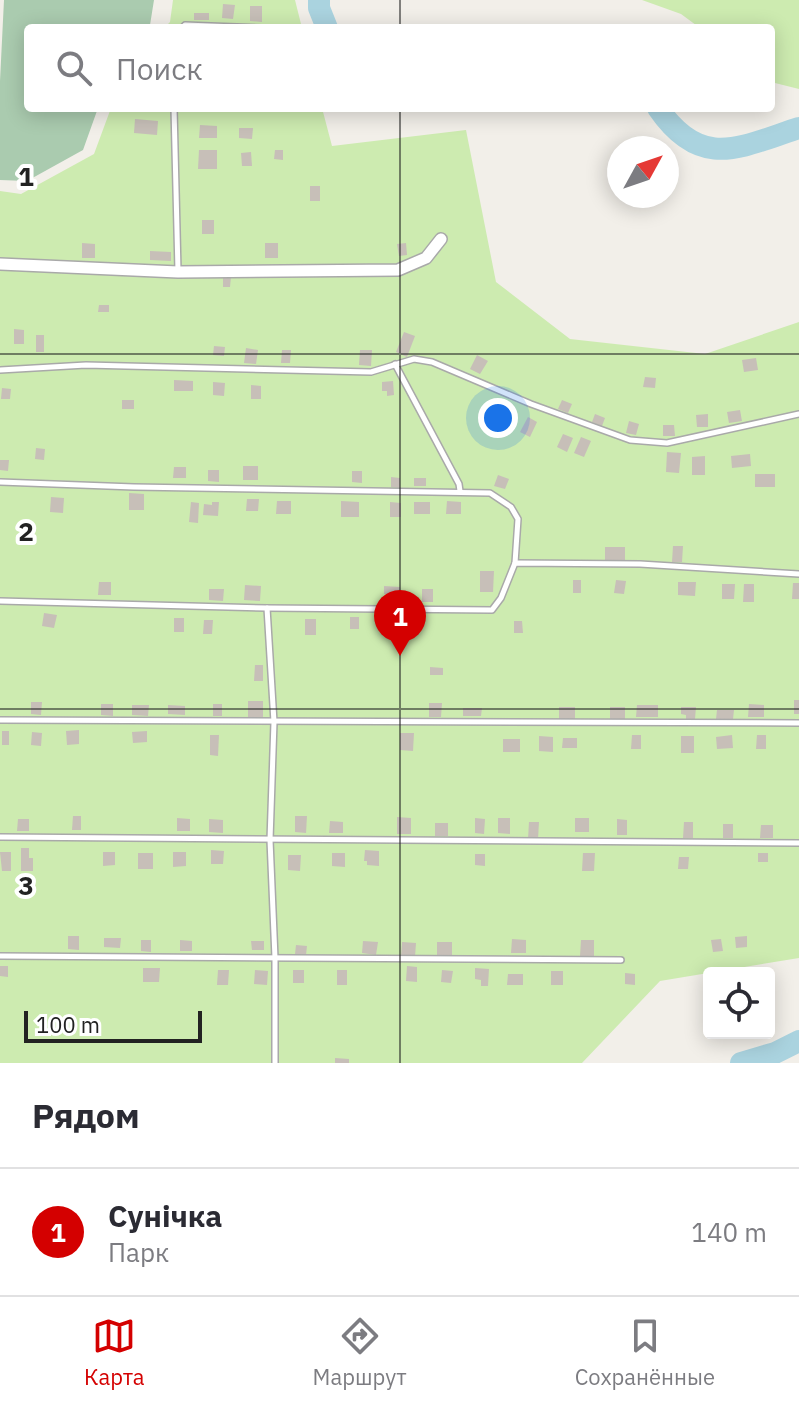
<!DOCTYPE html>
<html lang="ru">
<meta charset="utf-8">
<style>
:root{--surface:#fff;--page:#f2f2f3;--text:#2b2b33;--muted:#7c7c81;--line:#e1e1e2;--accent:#d40000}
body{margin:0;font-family:"IBM Plex Sans",sans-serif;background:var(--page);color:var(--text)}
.controls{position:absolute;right:24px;bottom:24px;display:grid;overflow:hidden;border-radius:8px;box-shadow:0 4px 20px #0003}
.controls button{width:72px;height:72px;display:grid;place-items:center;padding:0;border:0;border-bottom:2px solid var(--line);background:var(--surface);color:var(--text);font:40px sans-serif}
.compass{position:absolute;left:607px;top:136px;width:72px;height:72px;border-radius:50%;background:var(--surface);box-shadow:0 4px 20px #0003;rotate:50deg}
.scale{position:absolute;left:24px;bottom:20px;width:178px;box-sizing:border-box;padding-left:8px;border:4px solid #222;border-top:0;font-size:22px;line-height:28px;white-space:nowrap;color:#222;-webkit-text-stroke:6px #fff;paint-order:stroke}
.you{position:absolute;left:498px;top:418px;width:28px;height:28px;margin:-20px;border:6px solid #fff;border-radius:50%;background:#1a73e8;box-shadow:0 0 0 12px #1a73e833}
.badge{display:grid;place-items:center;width:52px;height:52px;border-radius:50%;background:var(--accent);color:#fff;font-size:26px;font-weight:700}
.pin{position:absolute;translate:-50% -66px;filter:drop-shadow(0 2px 4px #0008)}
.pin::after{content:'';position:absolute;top:42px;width:28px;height:24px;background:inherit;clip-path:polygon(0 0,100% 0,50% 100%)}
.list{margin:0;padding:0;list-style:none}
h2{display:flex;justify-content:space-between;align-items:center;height:104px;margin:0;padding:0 32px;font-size:34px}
h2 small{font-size:26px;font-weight:400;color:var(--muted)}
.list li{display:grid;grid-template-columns:52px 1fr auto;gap:24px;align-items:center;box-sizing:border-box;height:128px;padding:0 32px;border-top:2px solid var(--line)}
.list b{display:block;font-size:30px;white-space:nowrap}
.list p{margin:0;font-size:26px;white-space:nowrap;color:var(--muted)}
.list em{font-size:26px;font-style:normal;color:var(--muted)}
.icon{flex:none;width:44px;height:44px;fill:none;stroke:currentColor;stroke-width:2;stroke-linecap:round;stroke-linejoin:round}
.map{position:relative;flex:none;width:799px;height:1063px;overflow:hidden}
.search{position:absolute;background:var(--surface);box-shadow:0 4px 20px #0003;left:24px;right:24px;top:24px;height:88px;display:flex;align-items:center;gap:20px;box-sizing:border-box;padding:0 28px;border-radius:8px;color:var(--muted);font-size:30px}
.sheet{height:232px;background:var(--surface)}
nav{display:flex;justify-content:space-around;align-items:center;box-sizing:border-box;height:112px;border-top:2px solid var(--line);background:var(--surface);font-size:22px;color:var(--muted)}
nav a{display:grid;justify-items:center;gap:4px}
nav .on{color:var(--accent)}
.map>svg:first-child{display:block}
.grass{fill:#cdebb0}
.cemetery{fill:#aacbaf}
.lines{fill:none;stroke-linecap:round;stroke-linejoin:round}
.river{stroke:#aad3df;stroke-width:22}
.building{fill:#c7bfb8}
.lane-casing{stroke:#a9a9a9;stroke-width:8}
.street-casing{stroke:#a9a9a9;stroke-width:14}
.lane{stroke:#fff;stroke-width:5}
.street{stroke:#fff;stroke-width:11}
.grid{fill:none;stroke:#222;stroke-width:2;stroke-opacity:0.55}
.grid-label{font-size:26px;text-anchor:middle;font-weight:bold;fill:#222;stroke:#fff;stroke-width:8;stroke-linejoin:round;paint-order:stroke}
</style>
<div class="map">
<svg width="799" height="1063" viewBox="0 0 799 1063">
<rect width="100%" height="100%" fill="#f2efe9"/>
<!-- grass -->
<g class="grass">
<polygon points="173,0 295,0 302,28 164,28 170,22"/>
<polygon points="642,0 799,0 799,89 771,82 771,28 700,28 681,14"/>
<polygon points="111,108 322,108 332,146 466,130 496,282 570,339 705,354 799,322 799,958 660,981 582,1063 0,1063 0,191 21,194 94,154"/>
</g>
<!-- cemetery -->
<polygon class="cemetery" points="4,0 154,0 150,25 146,28 28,28 28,108 98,108 83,150 27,181 0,180 0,81"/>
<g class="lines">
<!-- river -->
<g class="river">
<polyline points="319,0 319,8 327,28"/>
<path d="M 658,108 C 701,171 740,147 799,128"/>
<polyline points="741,1063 775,1053 799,1041"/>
</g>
</g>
<!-- building -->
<g class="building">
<polygon points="223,4 235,5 233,19 222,18"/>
<polygon points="250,6 262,6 262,22 250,21"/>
<rect x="194" y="13" width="15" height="7"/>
<polygon points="135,119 158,121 157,135 134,133"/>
<polygon points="200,125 217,126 217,138 199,138"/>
<polygon points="239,128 253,128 252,139 239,138"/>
<polygon points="199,150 217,150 217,169 198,169"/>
<polygon points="275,150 283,150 283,160 274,159"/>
<polygon points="251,152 252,166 242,166 241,153"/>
<rect x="310" y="186" width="10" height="15"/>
<rect x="202" y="220" width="12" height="14"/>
<polygon points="82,243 95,244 95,258 82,258"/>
<rect x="265" y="243" width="13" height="15"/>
<polygon points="406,243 407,255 399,256 397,244"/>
<polygon points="150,251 171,252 171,261 150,260"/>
<polygon points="223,277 231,277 230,287 223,287"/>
<polygon points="99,305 109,305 109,312 98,312"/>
<polygon points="14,329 24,330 24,344 14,344"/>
<polygon points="404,332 415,336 407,357 396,352"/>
<rect x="36" y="335" width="8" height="17"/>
<polygon points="214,346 225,347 224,356 213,355"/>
<polygon points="246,348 258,350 256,364 244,363"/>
<polygon points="282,350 291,350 290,363 281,363"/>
<polygon points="360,350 372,350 371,366 359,365"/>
<polygon points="477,355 488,361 480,374 470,369"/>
<polygon points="756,358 758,370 744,372 742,360"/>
<polygon points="645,377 656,378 655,388 643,387"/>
<polygon points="174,380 193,381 193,391 174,391"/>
<polygon points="393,381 394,395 387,396 387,391 382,391 382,382"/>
<polygon points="213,382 225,383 224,396 213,395"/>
<polygon points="251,385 261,386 261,399 251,399"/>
<polygon points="2,388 11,389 10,399 1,399"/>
<rect x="122" y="400" width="12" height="9"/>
<polygon points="562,400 572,404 568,413 558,409"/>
<polygon points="740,410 742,421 729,423 727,412"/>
<polygon points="595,414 605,418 602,426 592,422"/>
<polygon points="708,414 708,427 697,427 696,415"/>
<polygon points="528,417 537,422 530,437 520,432"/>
<polygon points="629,421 639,424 636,435 626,433"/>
<polygon points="663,425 674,425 675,436 663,436"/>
<polygon points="563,434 573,438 567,452 557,447"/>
<polygon points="581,437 591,441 584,457 574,453"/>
<polygon points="36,448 45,449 44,460 35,459"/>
<polygon points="667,452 681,453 679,473 666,472"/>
<polygon points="750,454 751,466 732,468 731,456"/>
<polygon points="705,456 705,475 692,475 692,457"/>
<polygon points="0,460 9,460 8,471 0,470"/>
<rect x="243" y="466" width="15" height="14"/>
<polygon points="174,467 186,467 186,478 173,478"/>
<polygon points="208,470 219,470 219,482 208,481"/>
<polygon points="352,471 362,471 362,483 352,482"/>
<rect x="755" y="474" width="20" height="13"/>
<polygon points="498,475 509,479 505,489 494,486"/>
<polygon points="391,477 400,478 400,488 391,487"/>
<rect x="414" y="478" width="12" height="8"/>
<polygon points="129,493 144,494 144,510 129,510"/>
<polygon points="51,497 64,498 63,513 50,512"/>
<polygon points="247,499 259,499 258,511 246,511"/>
<polygon points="277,501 291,501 291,514 276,514"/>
<polygon points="341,501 359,502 359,517 341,517"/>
<polygon points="447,501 461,502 461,514 446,514"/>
<polygon points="191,502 199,503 198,523 189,522"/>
<polygon points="212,502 219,502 218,516 203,515 204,504 212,505"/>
<polygon points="390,502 401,503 401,517 390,517"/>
<rect x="414" y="502" width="16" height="12"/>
<polygon points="673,546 683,546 682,562 672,562"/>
<rect x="605" y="547" width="20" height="15"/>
<polygon points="480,571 494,571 493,592 480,592"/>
<rect x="573" y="580" width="8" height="13"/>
<polygon points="616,580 626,581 624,594 614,593"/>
<polygon points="99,582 111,582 111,595 98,595"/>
<polygon points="678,582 696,582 695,596 678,595"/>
<polygon points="793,583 799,583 799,599 792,599"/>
<polygon points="722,584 735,584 734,599 722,599"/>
<polygon points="744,584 754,584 754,602 743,602"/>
<polygon points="245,585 261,586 260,601 244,600"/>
<polygon points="384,586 400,587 399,603 388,603 388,594 384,594"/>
<polygon points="209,589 224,589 223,601 209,600"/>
<rect x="422" y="589" width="11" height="13"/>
<polygon points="44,613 57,615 54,628 42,626"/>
<rect x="350" y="617" width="9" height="12"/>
<rect x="174" y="618" width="10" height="14"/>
<rect x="305" y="619" width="11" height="16"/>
<polygon points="204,620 213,620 212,634 203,634"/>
<rect x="391" y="621" width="9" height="10"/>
<polygon points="514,621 522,621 523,633 514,633"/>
<polygon points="255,665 263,665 263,681 254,681"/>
<polygon points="430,667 443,668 443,675 430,675"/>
<rect x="794" y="700" width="5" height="14"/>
<rect x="248" y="701" width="15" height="16"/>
<polygon points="31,702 42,702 41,715 31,714"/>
<polygon points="429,703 442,703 441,717 429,717"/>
<polygon points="101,704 113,704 113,716 101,715"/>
<rect x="213" y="704" width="9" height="12"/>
<polygon points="749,704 764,705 764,717 748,717"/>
<polygon points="132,705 149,705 148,716 132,715"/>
<polygon points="168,705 185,706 185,715 168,714"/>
<polygon points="637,705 658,705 658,717 636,717"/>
<polygon points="559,707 575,707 575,720 559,719"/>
<rect x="610" y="707" width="15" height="12"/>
<polygon points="681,707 696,707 695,719 686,719 686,715 681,714"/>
<polygon points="463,708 482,708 481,716 463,716"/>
<polygon points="717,710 734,710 733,719 716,719"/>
<polygon points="79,730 79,744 67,745 66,731"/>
<rect x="2" y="731" width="7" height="14"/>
<polygon points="147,731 147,742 133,743 132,732"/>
<polygon points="32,732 42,733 41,746 31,745"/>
<polygon points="400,733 414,733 413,751 400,750"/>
<polygon points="210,735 219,735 218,756 210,755"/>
<polygon points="632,735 641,735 641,749 631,749"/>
<polygon points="732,735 733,748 717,749 716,737"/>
<polygon points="757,735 766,735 766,749 756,749"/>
<polygon points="539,736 553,737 553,752 539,751"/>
<rect x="681" y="736" width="13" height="17"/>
<polygon points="563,738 577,738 577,748 562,748"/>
<rect x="503" y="739" width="17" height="13"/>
<polygon points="73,816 81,816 81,830 72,830"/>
<polygon points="295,816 307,816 306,833 295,832"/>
<polygon points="397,817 411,818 411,834 397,834"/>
<polygon points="177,818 190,819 190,831 177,831"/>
<polygon points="475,818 485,819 484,834 475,833"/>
<polygon points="498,818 510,818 510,834 498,833"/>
<rect x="575" y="818" width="14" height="14"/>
<polygon points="18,819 29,819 29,831 17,831"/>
<polygon points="209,819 223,820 223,833 209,832"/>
<polygon points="617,819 627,820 627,835 617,835"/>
<polygon points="330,821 343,822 343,833 329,833"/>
<polygon points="529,822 539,822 538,839 528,839"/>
<polygon points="684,822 693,822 693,838 683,838"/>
<rect x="435" y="823" width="13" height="13"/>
<rect x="723" y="824" width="10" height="14"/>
<polygon points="761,825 773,825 773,838 760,838"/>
<polygon points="21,848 29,848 29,858 33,858 33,871 21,871"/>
<polygon points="211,850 224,851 223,864 211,864"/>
<polygon points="365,850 379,851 379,866 367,865 367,861 364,861"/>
<polygon points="0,852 11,852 11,871 2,871"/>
<polygon points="103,852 115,852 115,865 103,866"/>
<polygon points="173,852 186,852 186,866 173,867"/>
<rect x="138" y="853" width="15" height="16"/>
<polygon points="332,853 345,853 345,867 332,866"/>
<polygon points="583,853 595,853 594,871 582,871"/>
<rect x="758" y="853" width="10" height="9"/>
<polygon points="475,854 485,854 485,866 475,865"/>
<polygon points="288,855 301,855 300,871 288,870"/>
<polygon points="679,857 689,857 688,869 678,869"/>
<polygon points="68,936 79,936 79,950 68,949"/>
<polygon points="747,936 747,947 736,948 735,937"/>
<polygon points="104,938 121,938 120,948 104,947"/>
<polygon points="512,939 526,940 526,953 511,953"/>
<polygon points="721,939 723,951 713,952 711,940"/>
<polygon points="141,940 151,940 151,952 141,951"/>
<polygon points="180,940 192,941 192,951 180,951"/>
<polygon points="581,940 594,940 594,957 580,956"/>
<polygon points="251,941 264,941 264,950 252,950"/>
<polygon points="363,941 378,942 376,955 362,953"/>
<polygon points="402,942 416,943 415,957 401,956"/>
<polygon points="437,942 452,942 452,957 437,956"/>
<polygon points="296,945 307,946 306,955 295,954"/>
<polygon points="0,966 8,966 8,977 0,976"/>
<polygon points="407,966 417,967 417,982 406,981"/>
<polygon points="143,968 160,968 159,982 143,982"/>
<polygon points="475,968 489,969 488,986 481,986 481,980 475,979"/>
<polygon points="218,970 229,970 228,985 217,985"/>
<polygon points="255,970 268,971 267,985 254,984"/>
<rect x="293" y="970" width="11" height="13"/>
<rect x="337" y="970" width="10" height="15"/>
<polygon points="442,970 453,971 451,983 441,982"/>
<rect x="551" y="971" width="12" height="14"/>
<polygon points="625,973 635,974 635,985 625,984"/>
<polygon points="508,974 523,974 523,985 507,985"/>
<polygon points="335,1058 349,1059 349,1063 335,1063"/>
</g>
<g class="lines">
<defs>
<g id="lane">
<polyline points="182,28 185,25 262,28"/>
<polyline points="174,108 178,271"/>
<polyline points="395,364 459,484 460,491"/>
<polyline points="0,370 86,365 371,372 414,359 432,362 531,404 630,440 667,443 799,414"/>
<polyline points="0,482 134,487 490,493 511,507 518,519 515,563"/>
<polyline points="0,601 267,608 492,610 501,598 515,563 640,564 799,574"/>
<polyline points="267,608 274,722 270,840 275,958 275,1063"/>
<polyline points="0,720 799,723"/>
<polyline points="0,837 799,843"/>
<polyline points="0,956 621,960"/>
</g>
<polyline id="street" points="0,264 178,272 398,270 426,258 441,239"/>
</defs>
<!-- lane casing -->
<use href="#lane" class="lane-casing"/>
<!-- street casing -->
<use href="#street" class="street-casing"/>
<!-- lane -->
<use href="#lane" class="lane"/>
<!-- street -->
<use href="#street" class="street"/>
</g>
<!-- grid -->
<path class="grid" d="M 400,0 L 400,28M 400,108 L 400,1063M 0,354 L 799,354M 0,709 L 799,709"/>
<g class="grid-label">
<text x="26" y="186">1</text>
<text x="26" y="541">2</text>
<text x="26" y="895">3</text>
</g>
</svg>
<div class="controls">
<button><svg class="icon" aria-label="locate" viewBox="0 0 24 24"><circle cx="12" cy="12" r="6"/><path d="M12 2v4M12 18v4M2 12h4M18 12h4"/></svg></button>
</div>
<svg class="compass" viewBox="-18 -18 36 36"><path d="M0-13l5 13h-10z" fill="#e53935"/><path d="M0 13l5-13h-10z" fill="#7c7c81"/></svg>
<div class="scale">100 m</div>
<div class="you"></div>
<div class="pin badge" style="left:400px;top:656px">1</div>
<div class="search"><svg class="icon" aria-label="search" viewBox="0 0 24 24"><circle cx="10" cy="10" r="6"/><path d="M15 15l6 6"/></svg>Поиск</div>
</div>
<section class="sheet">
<h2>Рядом<small></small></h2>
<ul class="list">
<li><span class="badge">1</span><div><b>Сунічка</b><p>Парк</p></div><em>140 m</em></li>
</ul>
</section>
<nav>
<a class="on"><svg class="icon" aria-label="map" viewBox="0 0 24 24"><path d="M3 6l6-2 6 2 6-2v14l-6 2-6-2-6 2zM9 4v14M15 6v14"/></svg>Карта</a>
<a><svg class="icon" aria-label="directions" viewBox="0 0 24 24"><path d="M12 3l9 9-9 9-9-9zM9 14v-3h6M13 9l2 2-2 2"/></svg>Маршрут</a>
<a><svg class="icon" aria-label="saved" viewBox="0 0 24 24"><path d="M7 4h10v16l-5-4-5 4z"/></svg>Сохранённые</a>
</nav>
